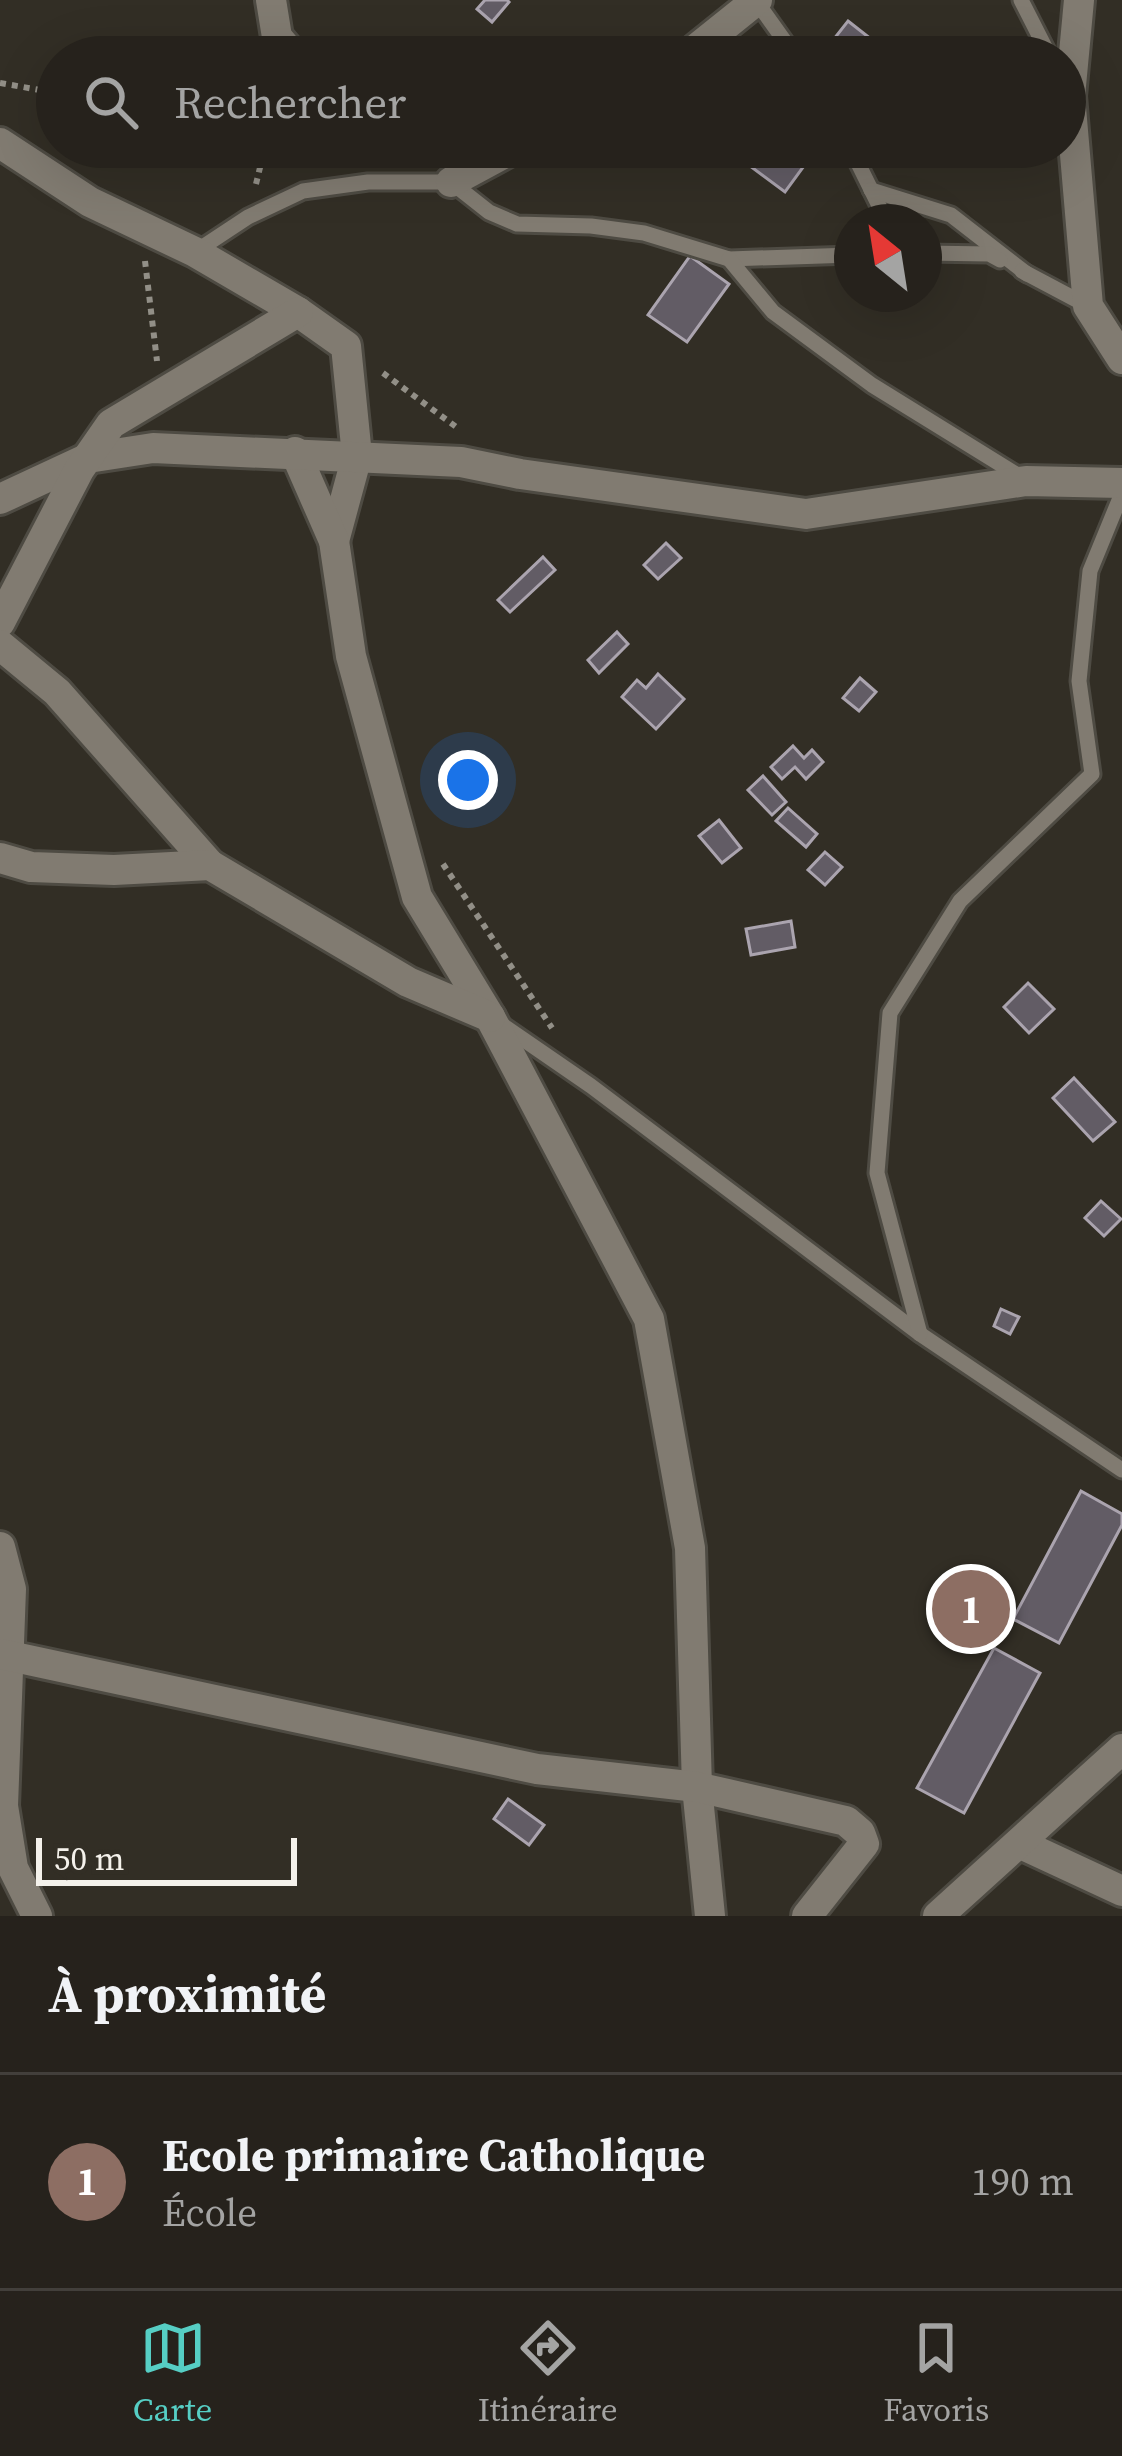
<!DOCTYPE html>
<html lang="fr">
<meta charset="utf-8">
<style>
:root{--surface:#26221c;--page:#322f29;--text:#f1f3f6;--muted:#a4a4a3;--line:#423f3b;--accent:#56cec4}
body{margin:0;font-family:"Source Serif 4",serif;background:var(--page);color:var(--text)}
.compass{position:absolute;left:834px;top:204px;width:108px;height:108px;border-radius:50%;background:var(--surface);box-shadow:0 12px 48px #0002;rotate:330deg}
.scale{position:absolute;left:36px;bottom:30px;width:261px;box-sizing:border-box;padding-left:12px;border:6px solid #f4f1eb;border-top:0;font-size:33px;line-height:42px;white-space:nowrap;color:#f4f1eb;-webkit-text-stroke:9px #322e25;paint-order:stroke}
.you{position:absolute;left:468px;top:780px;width:42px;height:42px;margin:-30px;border:9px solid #fff;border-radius:50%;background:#1a73e8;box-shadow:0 0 0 18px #1a73e833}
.badge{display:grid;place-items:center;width:78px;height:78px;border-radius:50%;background:var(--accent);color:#fff;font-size:39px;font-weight:700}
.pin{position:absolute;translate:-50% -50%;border:6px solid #fff;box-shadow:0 3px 12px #0006}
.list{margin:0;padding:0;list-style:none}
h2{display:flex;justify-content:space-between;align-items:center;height:156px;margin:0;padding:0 48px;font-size:51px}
h2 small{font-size:39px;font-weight:400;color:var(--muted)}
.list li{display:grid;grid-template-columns:78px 1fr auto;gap:36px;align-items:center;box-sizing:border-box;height:216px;padding:0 48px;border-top:3px solid var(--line)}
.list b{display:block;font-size:45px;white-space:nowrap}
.list p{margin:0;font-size:39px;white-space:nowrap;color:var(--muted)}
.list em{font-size:39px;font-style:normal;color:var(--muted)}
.icon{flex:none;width:66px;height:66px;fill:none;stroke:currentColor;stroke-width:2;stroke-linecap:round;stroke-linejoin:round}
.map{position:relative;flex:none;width:1122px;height:1916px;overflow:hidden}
.search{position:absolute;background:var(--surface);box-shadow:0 12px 48px #0002;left:36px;right:36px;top:36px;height:132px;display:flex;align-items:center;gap:30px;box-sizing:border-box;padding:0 42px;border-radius:66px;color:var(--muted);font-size:45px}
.sheet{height:372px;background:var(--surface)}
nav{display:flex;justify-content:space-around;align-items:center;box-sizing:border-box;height:168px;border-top:3px solid var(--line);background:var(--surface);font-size:33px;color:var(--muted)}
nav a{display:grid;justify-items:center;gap:6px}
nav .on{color:var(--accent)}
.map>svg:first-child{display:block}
.building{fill:#625c65;stroke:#aba4af;stroke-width:3}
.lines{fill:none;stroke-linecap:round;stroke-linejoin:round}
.lane-casing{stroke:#4e4b43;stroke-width:21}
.street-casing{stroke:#4e4b43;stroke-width:36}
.path{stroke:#928f87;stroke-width:6;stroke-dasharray:6 6;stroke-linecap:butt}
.lane{stroke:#817b71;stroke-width:15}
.street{stroke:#817b71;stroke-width:30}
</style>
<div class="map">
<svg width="1122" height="1916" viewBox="0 0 1122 1916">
<rect width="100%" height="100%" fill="#322e25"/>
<!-- building -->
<g class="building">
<polygon points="485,0 507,0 509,2 492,22 477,9"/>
<polygon points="848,21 885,50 879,57 835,57 826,49"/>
<polygon points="756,147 802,147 812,155 785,192 750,166 762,151"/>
<polygon points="690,256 729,284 687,342 648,315"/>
<polygon points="666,543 681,558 658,579 644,565"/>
<polygon points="543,557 555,570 510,612 498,600"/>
<polygon points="617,632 628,644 599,673 588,660"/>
<polygon points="658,674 684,699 656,729 622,697 637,680 646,688"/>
<polygon points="860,678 876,692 859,711 843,698"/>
<polygon points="793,746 804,758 812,750 823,762 806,779 795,767 782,779 771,767"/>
<polygon points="763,776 786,802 772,815 748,790"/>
<polygon points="788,808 817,834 806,847 776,821"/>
<polygon points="719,820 741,848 722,863 699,836"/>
<polygon points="825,852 842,867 825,885 808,870"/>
<polygon points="791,921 795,947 751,955 746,929"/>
<polygon points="1028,983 1054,1009 1029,1033 1004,1007"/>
<polygon points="1074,1078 1115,1122 1093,1141 1053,1098"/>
<polygon points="1101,1201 1121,1219 1104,1236 1085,1218"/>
<polygon points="1001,1309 1019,1317 1010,1334 994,1326"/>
<polygon points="1081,1491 1122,1514 1122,1525 1059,1643 1013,1619"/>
<polygon points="994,1648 1040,1673 964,1813 917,1788"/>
<polygon points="508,1799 544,1825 529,1845 494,1819"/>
</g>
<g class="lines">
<defs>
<g id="lane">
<polyline points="1021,0 1050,57"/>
<polyline points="756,1 796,57"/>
<polyline points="850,147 887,222"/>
<polyline points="871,190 951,215 1027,274"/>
<polyline points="195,252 248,217 303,191 368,182 451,182 489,212 517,224 591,226 644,233 729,259 852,255"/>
<polyline points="924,253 989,254 1000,260"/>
<polyline points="729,259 773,312 872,385 1024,479"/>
<polyline points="1022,271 1088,306"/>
<polyline points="501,1024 591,1086 920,1334 1122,1470"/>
<polyline points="920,1334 877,1173 890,1013 960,901 1092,774 1079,681 1090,571 1122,493"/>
</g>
<g id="street">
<polyline points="271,0 277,37 294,57"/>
<polyline points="1079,0 1070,96 1088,306 1122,359"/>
<polyline points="686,57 757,0"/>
<polyline points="0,143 90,202 195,252 298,312 346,346 357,456 334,541"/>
<polyline points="451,182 516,147"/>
<polyline points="295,452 334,541 351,656 417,897 490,1017 649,1319 690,1548 697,1787 710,1916"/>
<polyline points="0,499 88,458 153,448 461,462 520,474 806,514 1026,481 1122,483"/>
<polyline points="0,622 79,470 111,424 298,312"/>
<polyline points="0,645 57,692 210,865"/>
<polyline points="0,858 31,867 114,870 210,865 408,982 490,1017"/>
<polyline points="0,1547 11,1589 3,1806 13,1868 37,1916"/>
<polyline points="0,1654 537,1769 697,1787 846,1821 860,1833 864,1844 807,1916"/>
<polyline points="1021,1844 1122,1891"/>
<polyline points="938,1916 1122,1749"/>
</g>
</defs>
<!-- lane casing -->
<use href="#lane" class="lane-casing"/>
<!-- street casing -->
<use href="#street" class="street-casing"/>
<!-- path -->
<g class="path">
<polyline points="0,83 57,93"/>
<polyline points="425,147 434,159"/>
<polyline points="256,184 265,147"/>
<polyline points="145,261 157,361"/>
<polyline points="383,373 459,429"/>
<polyline points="443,864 552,1028"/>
</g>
<!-- lane -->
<use href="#lane" class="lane"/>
<!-- street -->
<use href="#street" class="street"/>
</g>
</svg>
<svg class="compass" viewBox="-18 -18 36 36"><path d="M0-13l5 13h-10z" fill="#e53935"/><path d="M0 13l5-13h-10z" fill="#a4a4a3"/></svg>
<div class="scale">50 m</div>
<div class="you"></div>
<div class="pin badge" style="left:971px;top:1609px;background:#8d6e63">1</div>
<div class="search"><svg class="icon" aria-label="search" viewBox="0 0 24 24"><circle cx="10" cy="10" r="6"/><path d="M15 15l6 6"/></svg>Rechercher</div>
</div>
<section class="sheet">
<h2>À proximité<small></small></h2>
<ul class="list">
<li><span class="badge" style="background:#8d6e63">1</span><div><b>Ecole primaire Catholique</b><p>École</p></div><em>190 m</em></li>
</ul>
</section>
<nav>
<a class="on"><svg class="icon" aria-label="map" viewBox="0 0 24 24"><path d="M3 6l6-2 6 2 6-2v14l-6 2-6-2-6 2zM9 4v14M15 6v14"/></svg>Carte</a>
<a><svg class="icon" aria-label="directions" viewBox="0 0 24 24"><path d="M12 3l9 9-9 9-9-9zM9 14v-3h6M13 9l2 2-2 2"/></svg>Itinéraire</a>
<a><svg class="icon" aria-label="saved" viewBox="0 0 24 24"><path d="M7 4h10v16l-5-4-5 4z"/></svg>Favoris</a>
</nav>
